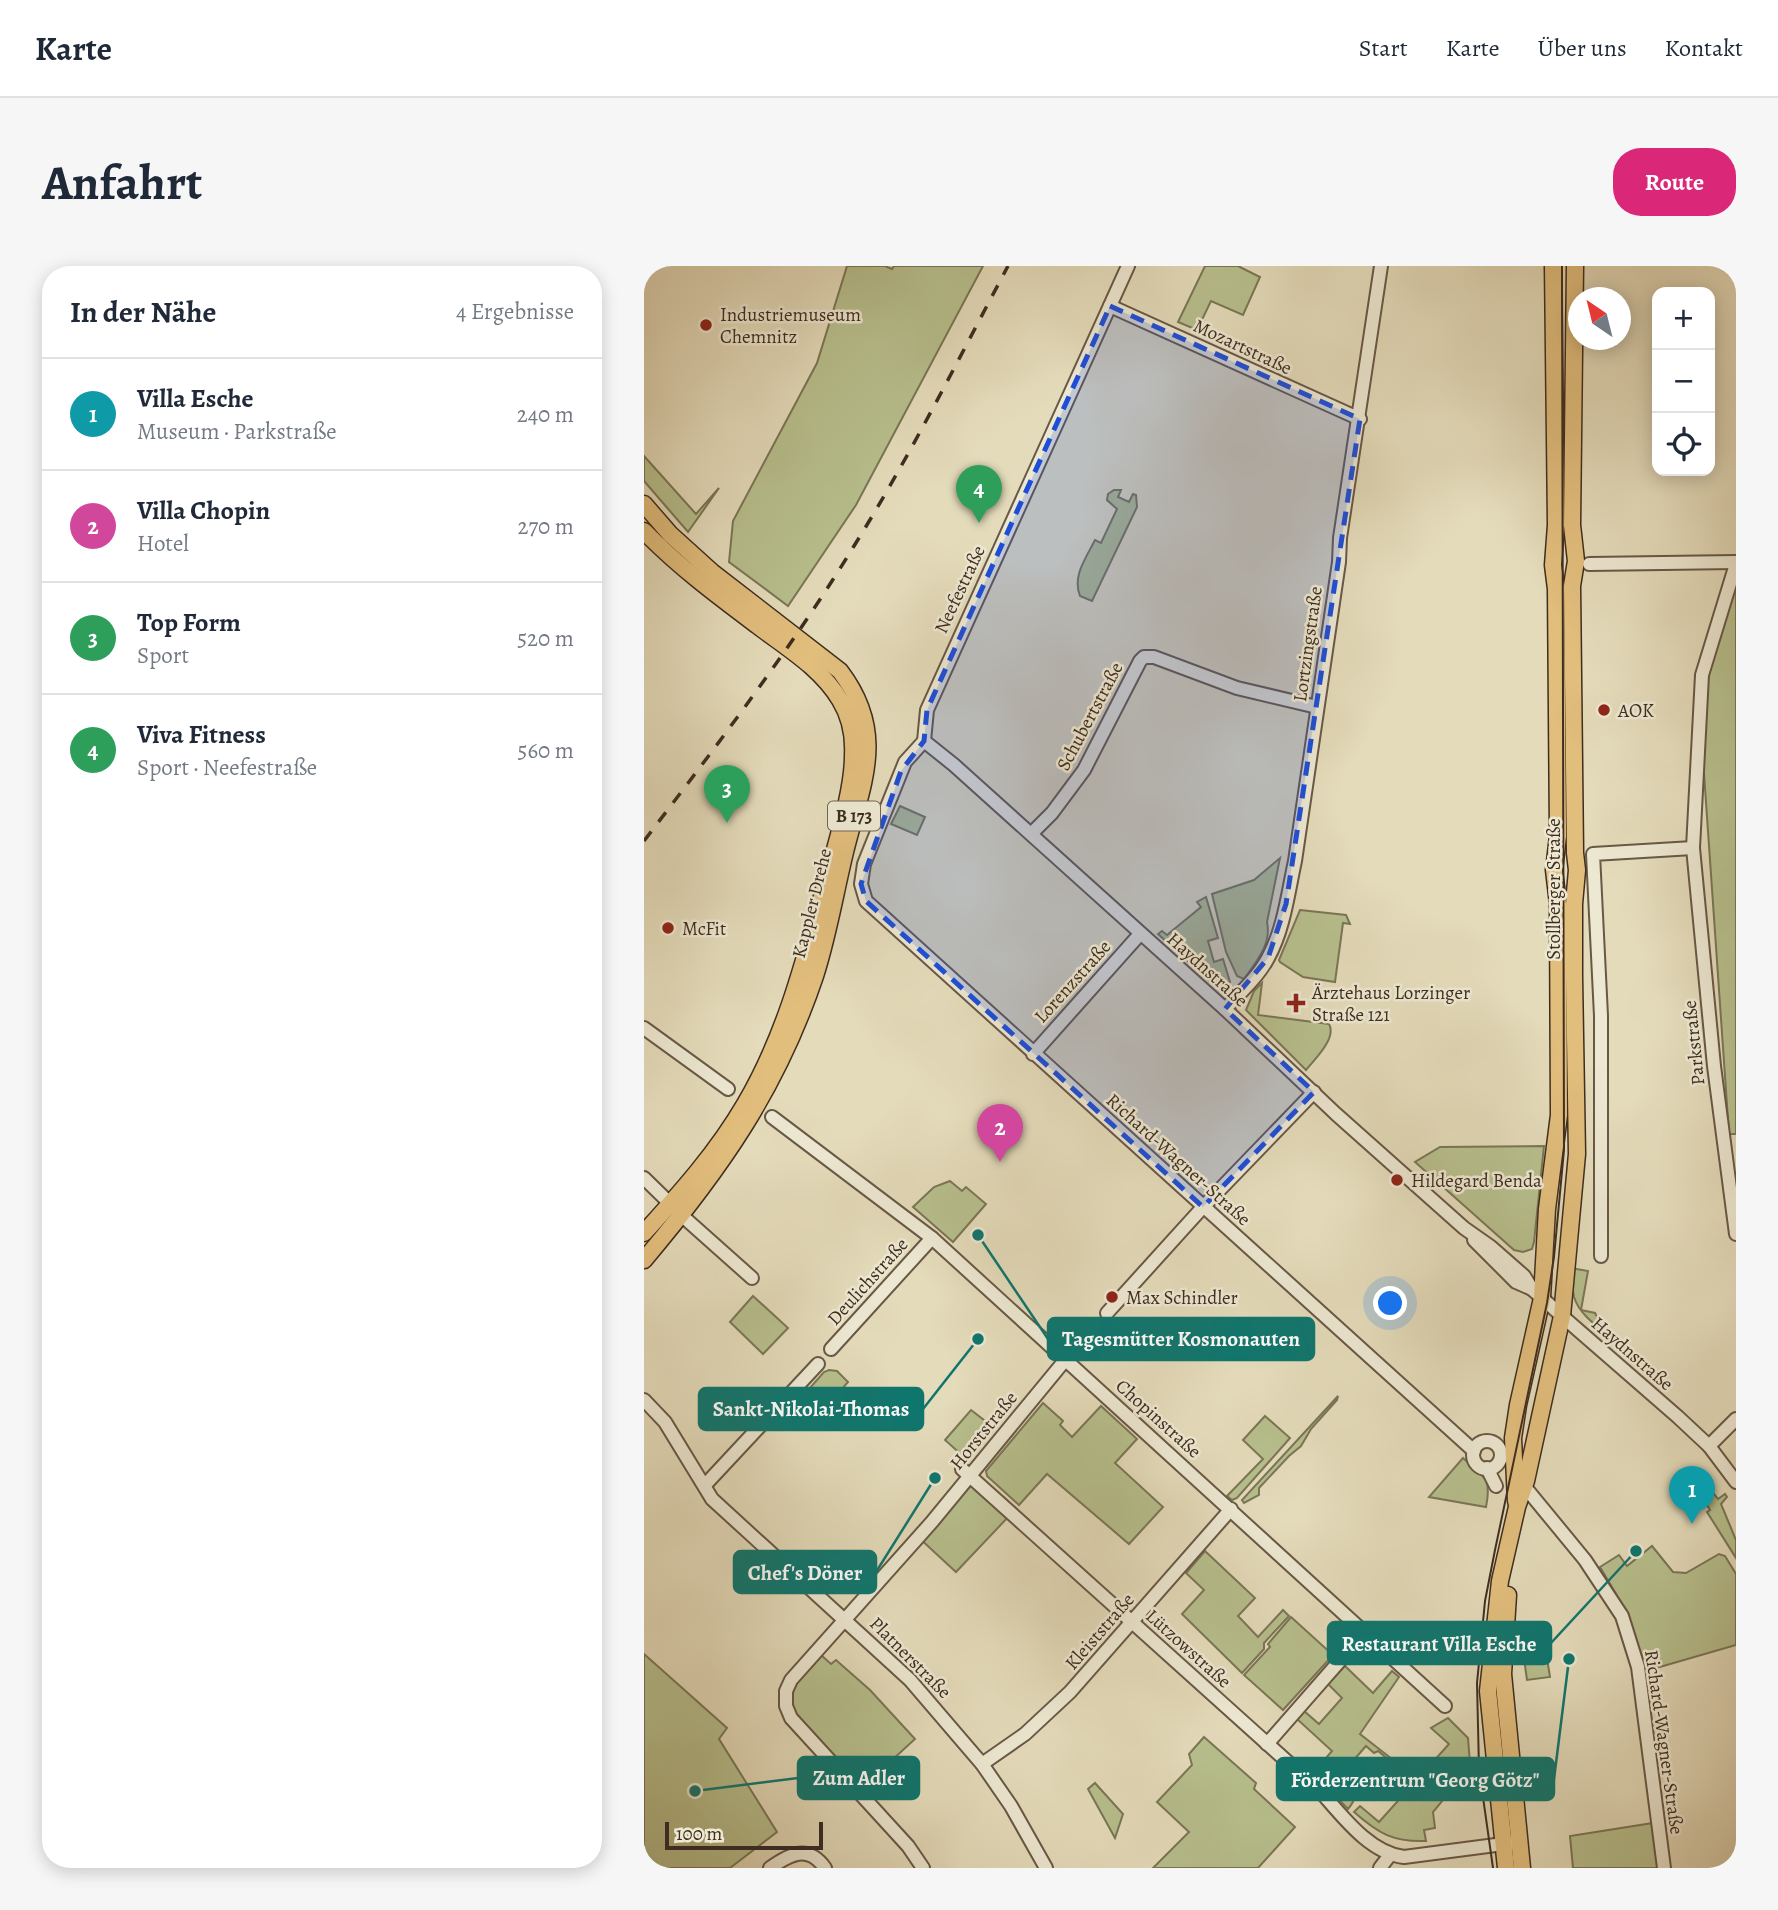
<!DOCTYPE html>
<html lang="de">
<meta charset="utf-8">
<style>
:root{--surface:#fff;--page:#f6f6f7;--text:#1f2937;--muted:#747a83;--line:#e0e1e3;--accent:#db2777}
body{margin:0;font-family:Alegreya,serif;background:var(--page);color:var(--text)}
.controls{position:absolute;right:21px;top:21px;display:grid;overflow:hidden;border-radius:14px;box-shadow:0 4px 18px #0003}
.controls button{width:63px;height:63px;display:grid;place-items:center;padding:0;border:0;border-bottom:2px solid var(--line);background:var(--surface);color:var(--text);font:35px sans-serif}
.compass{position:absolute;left:924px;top:21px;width:63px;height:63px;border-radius:50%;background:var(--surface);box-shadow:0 4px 18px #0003;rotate:325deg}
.scale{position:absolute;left:21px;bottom:18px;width:158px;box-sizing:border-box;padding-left:7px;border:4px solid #3e2d20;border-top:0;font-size:19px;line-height:24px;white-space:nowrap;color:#3e2d20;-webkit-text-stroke:5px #ede8d2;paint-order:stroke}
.you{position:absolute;left:747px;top:1038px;width:24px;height:24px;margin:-18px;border:5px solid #fff;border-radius:50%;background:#1a73e8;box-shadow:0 0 0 10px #1a73e833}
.badge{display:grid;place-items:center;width:46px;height:46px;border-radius:50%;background:var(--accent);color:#fff;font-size:23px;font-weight:700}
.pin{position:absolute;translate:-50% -58px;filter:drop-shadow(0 2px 4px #0008)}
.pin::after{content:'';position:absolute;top:37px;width:24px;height:21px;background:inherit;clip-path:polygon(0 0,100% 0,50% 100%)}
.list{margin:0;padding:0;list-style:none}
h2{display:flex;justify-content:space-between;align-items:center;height:91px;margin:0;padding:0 28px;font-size:30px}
h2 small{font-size:23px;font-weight:400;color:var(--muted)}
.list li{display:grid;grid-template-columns:46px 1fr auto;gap:21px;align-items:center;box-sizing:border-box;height:112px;padding:0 28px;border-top:2px solid var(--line)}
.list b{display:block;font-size:26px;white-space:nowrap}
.list p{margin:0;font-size:23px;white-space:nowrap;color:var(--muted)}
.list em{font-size:23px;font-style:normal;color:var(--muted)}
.icon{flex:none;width:38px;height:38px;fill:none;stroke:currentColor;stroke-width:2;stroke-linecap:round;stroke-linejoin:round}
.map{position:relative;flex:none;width:1092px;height:1602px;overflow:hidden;border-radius:28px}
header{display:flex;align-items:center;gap:42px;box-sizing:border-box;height:98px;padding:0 35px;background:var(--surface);border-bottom:2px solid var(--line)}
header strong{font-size:33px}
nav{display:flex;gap:38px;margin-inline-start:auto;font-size:24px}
.intro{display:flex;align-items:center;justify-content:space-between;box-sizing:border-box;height:168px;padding:0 42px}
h1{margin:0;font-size:49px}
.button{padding:18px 32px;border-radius:28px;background:var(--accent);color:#fff;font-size:24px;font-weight:700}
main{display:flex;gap:42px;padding:0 42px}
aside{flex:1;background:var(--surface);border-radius:28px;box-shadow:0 4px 18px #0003}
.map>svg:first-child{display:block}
.green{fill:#b7bf8d;stroke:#7a7656;stroke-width:2}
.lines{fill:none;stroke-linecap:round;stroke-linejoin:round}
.minor-casing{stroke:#685846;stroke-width:16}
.major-casing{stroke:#3e2d20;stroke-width:19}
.minor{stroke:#ede8d2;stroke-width:12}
.major{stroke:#e2be7d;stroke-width:16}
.tram{stroke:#3e2d20;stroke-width:2}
.rail{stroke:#3e2d20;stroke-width:3.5;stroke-dasharray:12 12;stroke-linecap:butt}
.marked{fill:#1d4ed8;fill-opacity:0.2;stroke:#1d4ed8;stroke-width:5;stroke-dasharray:14 9;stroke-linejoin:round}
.poi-dot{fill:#8f2418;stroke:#ede8d2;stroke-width:2.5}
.labels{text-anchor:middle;stroke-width:5;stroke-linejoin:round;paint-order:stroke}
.shield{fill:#ede8d2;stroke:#726555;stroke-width:2}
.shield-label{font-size:18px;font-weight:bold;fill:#3e2d20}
.poi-label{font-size:19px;fill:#3e2d20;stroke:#ede8d2;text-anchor:start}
.street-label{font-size:19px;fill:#3e2d20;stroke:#ede8d2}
.leader{fill:none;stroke:#0f766e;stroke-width:2.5}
.callout-dot{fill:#0f766e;stroke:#ede8d2;stroke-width:2.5}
.callout{fill:#0f766e;stroke:#0f766e;stroke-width:2.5}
.callout-label{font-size:21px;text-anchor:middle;font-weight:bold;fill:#fff}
</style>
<header>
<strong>Karte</strong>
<nav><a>Start</a><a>Karte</a><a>Über uns</a><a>Kontakt</a></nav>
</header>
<div class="intro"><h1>Anfahrt</h1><a class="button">Route</a></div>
<main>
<aside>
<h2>In der Nähe<small>4 Ergebnisse</small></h2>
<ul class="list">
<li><span class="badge" style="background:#0f9aa8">1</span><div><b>Villa Esche</b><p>Museum · Parkstraße</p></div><em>240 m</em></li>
<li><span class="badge" style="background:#d1479c">2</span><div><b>Villa Chopin</b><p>Hotel</p></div><em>270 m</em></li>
<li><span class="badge" style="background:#2e9e5b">3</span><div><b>Top Form</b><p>Sport</p></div><em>520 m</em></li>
<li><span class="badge" style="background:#2e9e5b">4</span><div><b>Viva Fitness</b><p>Sport · Neefestraße</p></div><em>560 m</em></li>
</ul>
</aside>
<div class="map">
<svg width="1092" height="1602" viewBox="0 0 1092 1602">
<rect width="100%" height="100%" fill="#e4dbba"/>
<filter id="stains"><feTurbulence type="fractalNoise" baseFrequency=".00286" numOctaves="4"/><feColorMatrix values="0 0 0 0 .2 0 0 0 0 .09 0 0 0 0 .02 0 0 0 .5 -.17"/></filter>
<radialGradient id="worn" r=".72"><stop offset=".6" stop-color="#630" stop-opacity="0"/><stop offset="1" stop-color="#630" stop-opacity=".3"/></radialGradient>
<!-- green -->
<g class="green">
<polygon points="203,0 241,0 248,3 250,0 339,0 212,239 144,340 85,296 89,255 173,97"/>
<polygon points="561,0 594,0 616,11 599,49 567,35 553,64 534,56"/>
<polygon points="0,190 52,248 75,222 44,266 0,215"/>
<path d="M 470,224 L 477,224 L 474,231 L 485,236 L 489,228 L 492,229 L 493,241 L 448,335 L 436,330 C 428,310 442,292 451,274 L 457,277 L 473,243 L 463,234 L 464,228 Z"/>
<polygon points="1092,313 1092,868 1085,868 1054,421"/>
<polygon points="256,540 281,551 273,569 247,558"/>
<path d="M 636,592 L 623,656 C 628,678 612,696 600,713 L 593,710 L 582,686 L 568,628 L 610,614 Z"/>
<polygon points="562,631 574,672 564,675 570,696 579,693 586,716 584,719 573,721 514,668 518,665 523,669 557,641 553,636"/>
<polygon points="656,644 702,649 706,658 699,657 691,716 659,711 636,696 635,694"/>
<path d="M 618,717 L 614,749 L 685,758 C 693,772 671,793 662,804 L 602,744 L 610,725 Z"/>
<polygon points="900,880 890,976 888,983 879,986 870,984 771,896 796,881"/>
<polygon points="306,915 318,925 322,921 342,938 309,976 269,941 290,921"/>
<path d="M 927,1002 L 944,1005 L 937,1044 L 951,1047 L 958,1061 L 976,1076 L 974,1077 C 959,1064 936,1051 930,1031 C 928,1022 928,1011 927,1002 Z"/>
<polygon points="109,1030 144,1062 119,1088 86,1056"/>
<polygon points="185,1104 193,1105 204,1116 174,1151 156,1133 180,1106"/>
<polygon points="694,1130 693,1134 667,1163 657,1180 645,1190 615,1222 615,1229 600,1237 598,1234"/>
<polygon points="399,1137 419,1155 416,1159 428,1171 457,1140 493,1173 471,1197 519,1241 485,1278 403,1208 375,1239 343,1210 342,1205"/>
<polygon points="327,1144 349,1161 325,1190 320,1191 301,1174"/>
<polygon points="621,1150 646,1172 593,1232 588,1234 583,1230 619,1193 599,1174"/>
<path d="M 819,1192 C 840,1211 848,1211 842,1241 L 785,1231 Z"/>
<polygon points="326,1210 367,1248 312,1306 274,1271"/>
<polygon points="1067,1224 1074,1233 1081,1228 1083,1231 1077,1238 1092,1274 1092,1292 1063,1246 1066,1244 1058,1231"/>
<polygon points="1008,1280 1029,1306 1042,1307 1075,1288 1081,1290 1092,1308 1092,1379 1002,1405 984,1348 956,1301 975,1289 983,1300"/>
<polygon points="561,1285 611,1332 594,1350 614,1371 639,1344 645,1350 620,1377 620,1383 598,1407 538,1348 560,1324 542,1307"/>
<polygon points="647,1351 689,1389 639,1444 600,1409 626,1381 624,1378"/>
<polygon points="898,1361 906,1411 883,1414 876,1364"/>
<polygon points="0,1388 83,1462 75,1473 133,1566 86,1602 0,1602"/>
<path d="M 176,1388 L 187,1398 L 192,1394 L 226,1424 L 271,1473 L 223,1517 L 200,1493 L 190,1496 C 172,1475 137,1449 152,1418 C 157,1407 168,1397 176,1388 Z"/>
<path d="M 701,1400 L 729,1427 L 748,1405 L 755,1411 L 716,1468 L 748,1493 L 746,1495 L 734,1485 L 730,1487 L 722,1480 L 701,1504 L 707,1509 L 703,1519 C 710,1531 714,1531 704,1543 L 669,1507 L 688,1485 L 653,1453 L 660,1445 L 675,1458 L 698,1432 L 684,1418 Z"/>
<path d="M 804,1452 L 824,1472 L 827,1510 L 818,1511 L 789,1546 L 791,1562 L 780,1564 L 782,1575 C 749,1576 735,1568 710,1546 L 716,1540 L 735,1556 L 805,1478 L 787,1462 Z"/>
<polygon points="560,1471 612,1517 610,1523 651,1561 614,1602 509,1602 545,1566 513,1536 548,1499 545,1488"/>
<polygon points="451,1517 479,1548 471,1572 444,1523"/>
<polygon points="1009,1557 1015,1602 929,1602 926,1570"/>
</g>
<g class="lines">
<defs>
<g id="minor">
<polyline points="484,0 283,444 280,475 261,496 220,598 217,618 222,635 830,1185"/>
<polyline points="466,40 716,153"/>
<polyline points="945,298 1092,296"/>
<polyline points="1092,298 1058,409 1049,582 1070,800 1092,968"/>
<polyline points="280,475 310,499 581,743 692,848 820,962 847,981 880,1010 888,1023 918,1050 1034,1151 1065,1180 1092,1216"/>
<polyline points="387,568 408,547 440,504 496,395 500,391 510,391 593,422 673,441"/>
<path d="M 581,743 C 596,727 614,711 624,692 C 640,663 644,627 651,595 L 695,296 L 696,272 L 737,0"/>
<polyline points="0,762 84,823"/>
<polyline points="389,788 496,668"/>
<polyline points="128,851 288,972 801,1440"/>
<polyline points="0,912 44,955 108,1012"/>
<polyline points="830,974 872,1016 888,1023"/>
<polyline points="957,990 957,750 949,588 1049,582"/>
<polyline points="463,1047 559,941 670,826"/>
<polyline points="187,1083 288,972"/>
<polyline points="0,1134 21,1156 68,1233 266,1414 338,1498 367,1540 402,1602"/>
<circle cx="843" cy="1189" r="14"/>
<polyline points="1065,1180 1092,1153"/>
<polyline points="843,1202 852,1220"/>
<path d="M 318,1203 L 677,1526 C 699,1551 726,1587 760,1591 L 867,1577"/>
<polyline points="61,1219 174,1098"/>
<polyline points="881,1221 941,1294 978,1350 994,1401 1020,1602"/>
<polyline points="623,1478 721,1366"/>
<polyline points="338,1498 381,1468 426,1426 587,1243"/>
<path d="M 126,1602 C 146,1588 164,1578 181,1602"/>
<polyline points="279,1602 264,1580 147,1452 142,1440 142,1425 147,1414 287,1257 422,1093"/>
<polyline points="736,1602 746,1589"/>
</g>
<g id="major">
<path d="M 0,238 L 26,268 L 68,306 L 196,405 C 244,468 218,517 201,586 C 191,627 184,670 171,710 C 133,823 76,904 0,994"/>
<path d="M 0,265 C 35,301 74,330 114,360 C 143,382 177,402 196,434 C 206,450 210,471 209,490 C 209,524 193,575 184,609 C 162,688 143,767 101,838 C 73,886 37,926 0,967"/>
<polyline points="872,1235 869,1172 874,1139 898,1032 903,943 915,849 914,638 910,604 914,570 912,323 909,299 912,259 909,0"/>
<polyline points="864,1329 859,1408 878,1602"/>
<polyline points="862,1602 844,1425 856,1315 873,1241 882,1215 918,1050 933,888 930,711 930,638 933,604 931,587 928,320 932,295 928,259 931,0"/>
</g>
</defs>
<!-- minor casing -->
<use href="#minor" class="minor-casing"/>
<!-- major casing -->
<use href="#major" class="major-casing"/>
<!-- minor -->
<use href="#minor" class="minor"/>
<!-- major -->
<use href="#major" class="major"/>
<!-- tram -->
<polyline class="tram" points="849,1602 835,1503 833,1417 841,1335 851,1284 903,1037 910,991 920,884 918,0"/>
<!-- rail -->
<path class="rail" d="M 0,575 C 73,479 147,383 210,280 C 266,190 314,94 364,0"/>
</g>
<!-- marked area -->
<path class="marked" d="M 466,40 L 716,153 L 642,638 L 624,692 L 581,743 L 670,826 L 559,941 L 222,635 L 217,618 L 257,505 L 280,475 L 283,444 Z"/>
<!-- markers -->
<g class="poi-dot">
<circle cx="62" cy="59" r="7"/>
<circle cx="960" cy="444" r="7"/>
<circle cx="24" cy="662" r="7"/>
<path d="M648.5 726.5h7v7h7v7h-7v7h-7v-7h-7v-7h7z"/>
<circle cx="753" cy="914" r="7"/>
<circle cx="468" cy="1031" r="7"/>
</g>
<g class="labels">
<!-- shield labels -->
<rect class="shield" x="184" y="535.5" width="52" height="29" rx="5"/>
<g class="shield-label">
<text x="210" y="556">B 173</text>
</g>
<!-- poi labels -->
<g class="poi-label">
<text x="76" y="55">Industriemuseum<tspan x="76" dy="22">Chemnitz</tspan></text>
<text x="974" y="451">AOK</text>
<text x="38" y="669">McFit</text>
<text x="668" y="733">Ärztehaus Lorzinger<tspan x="668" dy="22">Straße 121</tspan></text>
<text x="767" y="921">Hildegard Benda</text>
<text x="482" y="1038">Max Schindler</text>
</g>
<!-- street labels -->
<g class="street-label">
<text transform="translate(599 80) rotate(25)" y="7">Mozartstraße</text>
<text transform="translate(315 323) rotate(-65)" y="7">Neefestraße</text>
<text transform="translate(663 378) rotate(-82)" y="7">Lortzingstraße</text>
<text transform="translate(445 450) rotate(-62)" y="7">Schubertstraße</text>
<text transform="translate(909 623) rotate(-90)" y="7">Stollberger Straße</text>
<text transform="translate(167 637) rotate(-76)" y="7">Kappler Drehe</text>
<text transform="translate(564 703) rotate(42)" y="7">Haydnstraße</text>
<text transform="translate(428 715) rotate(-48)" y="7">Lorenzstraße</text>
<text transform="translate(1049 777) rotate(-96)" y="7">Parkstraße</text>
<text transform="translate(535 893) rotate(42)" y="7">Richard-Wagner-Straße</text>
<text transform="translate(223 1015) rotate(-48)" y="7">Deulichstraße</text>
<text transform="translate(989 1087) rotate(41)" y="7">Haydnstraße</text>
<text transform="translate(515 1152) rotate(42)" y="7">Chopinstraße</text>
<text transform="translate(339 1164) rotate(-51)" y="7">Horststraße</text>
<text transform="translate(455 1365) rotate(-49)" y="7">Kleiststraße</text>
<text transform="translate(545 1382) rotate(42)" y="7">Lützowstraße</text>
<text transform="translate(267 1391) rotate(45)" y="7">Platnerstraße</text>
<text transform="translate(1021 1476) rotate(82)" y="7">Richard-Wagner-Straße</text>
</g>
</g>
<!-- callouts -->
<path class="leader" d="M334 969L404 1073M334 1073L279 1143M291 1212L232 1306M992 1285L907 1377M51 1525L154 1512M925 1393L910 1513"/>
<g class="callout-dot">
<circle cx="334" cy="969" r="7"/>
<circle cx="334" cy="1073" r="7"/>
<circle cx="291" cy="1212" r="7"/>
<circle cx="992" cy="1285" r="7"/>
<circle cx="51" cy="1525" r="7"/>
<circle cx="925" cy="1393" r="7"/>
</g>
<g class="callout">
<rect x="404" y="1052" width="266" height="42" rx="7"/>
<rect x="55" y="1122" width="224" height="42" rx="7"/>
<rect x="90" y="1285" width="142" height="42" rx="7"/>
<rect x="684" y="1356" width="223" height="42" rx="7"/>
<rect x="154" y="1491" width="121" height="42" rx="7"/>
<rect x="633" y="1492" width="277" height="42" rx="7"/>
</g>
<g class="callout-label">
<text x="537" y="1080">Tagesmütter Kosmonauten</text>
<text x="167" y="1150">Sankt-Nikolai-Thomas</text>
<text x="161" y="1314">Chef's Döner</text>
<text x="795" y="1385">Restaurant Villa Esche</text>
<text x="215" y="1519">Zum Adler</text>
<text x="771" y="1521">Förderzentrum "Georg Götz"</text>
</g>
<rect width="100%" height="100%" filter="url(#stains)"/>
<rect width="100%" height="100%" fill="url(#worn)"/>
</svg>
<div class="controls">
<button>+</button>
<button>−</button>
<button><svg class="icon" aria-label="locate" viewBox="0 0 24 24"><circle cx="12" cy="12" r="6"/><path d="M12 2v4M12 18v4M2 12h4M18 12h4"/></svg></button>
</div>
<svg class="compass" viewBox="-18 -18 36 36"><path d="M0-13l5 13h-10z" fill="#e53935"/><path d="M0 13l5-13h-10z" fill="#747a83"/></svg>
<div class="scale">100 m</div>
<div class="you"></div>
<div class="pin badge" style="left:1048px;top:1258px;background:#0f9aa8">1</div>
<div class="pin badge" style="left:356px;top:896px;background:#d1479c">2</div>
<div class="pin badge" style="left:83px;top:557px;background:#2e9e5b">3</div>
<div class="pin badge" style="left:335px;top:257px;background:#2e9e5b">4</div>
</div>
</main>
